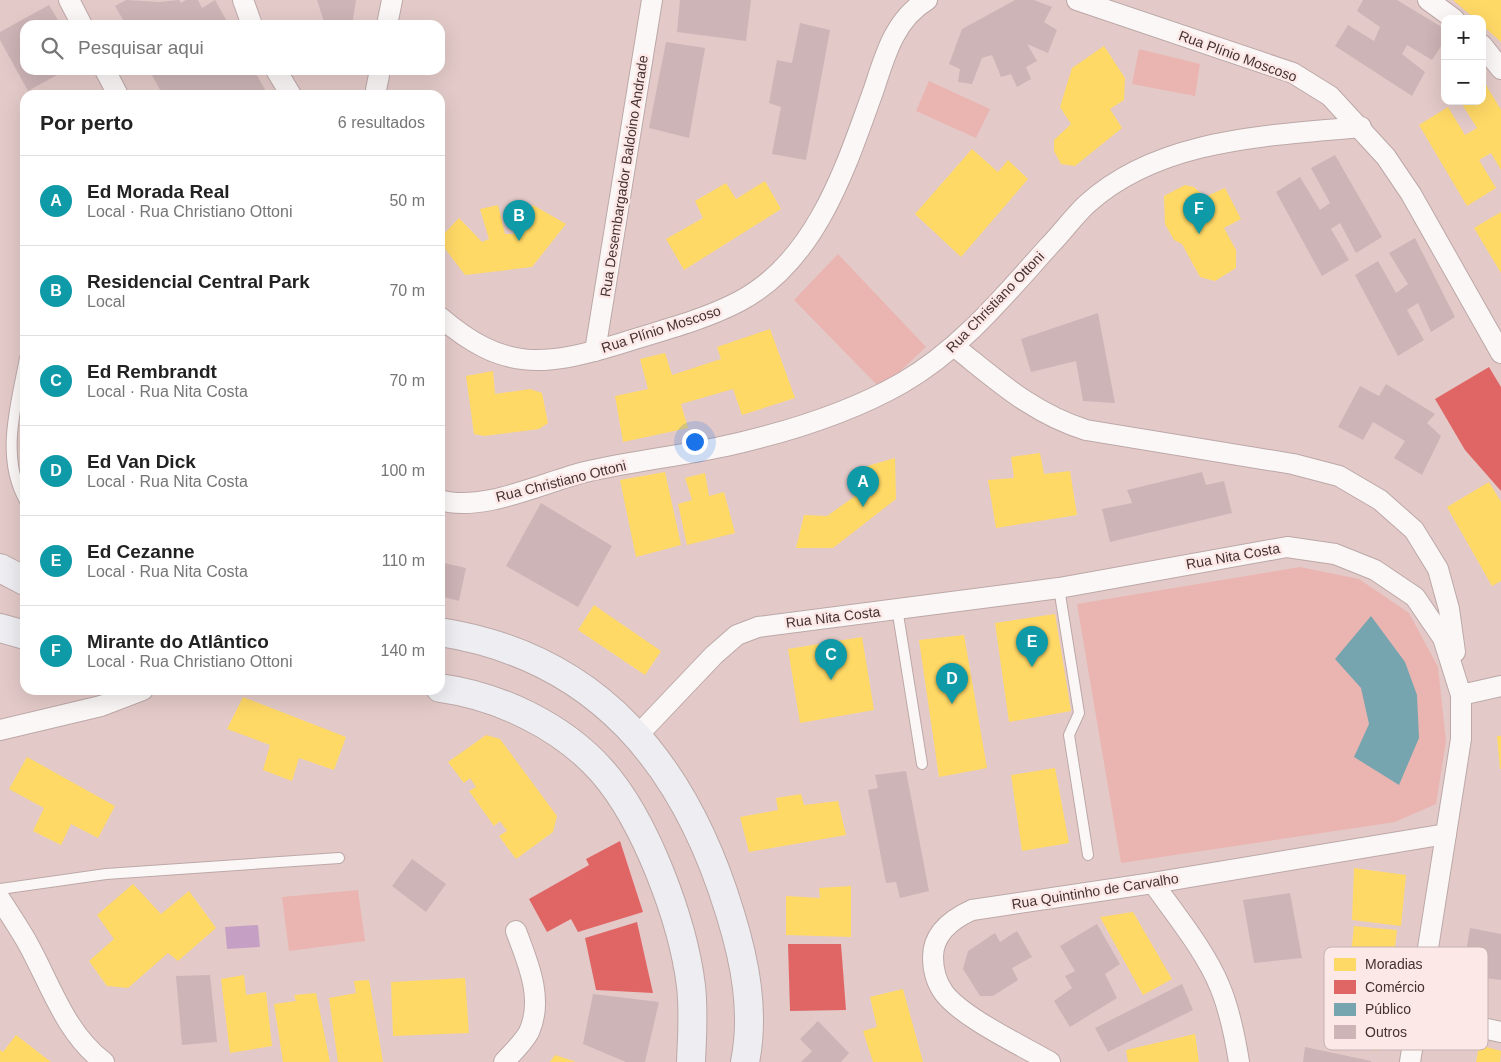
<!DOCTYPE html>
<html lang="pt">
<meta charset="utf-8">
<style>
:root{--surface:#fff;--page:#f2f2f2;--text:#222;--muted:#767676;--line:#e0e0e0;--accent:#7c6765}
body{margin:0;font-family:Arial,sans-serif;background:var(--page);color:var(--text)}
.controls{position:absolute;right:15px;top:15px;display:grid;overflow:hidden;border-radius:10px;box-shadow:0 5px 20px #0002}
.controls button{width:45px;height:45px;display:grid;place-items:center;padding:0;border:0;border-bottom:1px solid var(--line);background:var(--surface);color:var(--text);font:25px sans-serif}
.you{position:absolute;left:694px;top:441px;width:18px;height:18px;margin:-12px;border:4px solid #fff;border-radius:50%;background:#1a73e8;box-shadow:0 0 0 8px #1a73e833}
.badge{display:grid;place-items:center;width:32px;height:32px;border-radius:50%;background:var(--accent);color:#fff;font-size:16px;font-weight:700}
.pin{position:absolute;translate:-50% -41px;filter:drop-shadow(0 1px 2px #0008)}
.pin::after{content:'';position:absolute;top:26px;width:18px;height:15px;background:inherit;clip-path:polygon(0 0,100% 0,50% 100%)}
.list{margin:0;padding:0;list-style:none}
h2{display:flex;justify-content:space-between;align-items:center;height:65px;margin:0;padding:0 20px;font-size:21px}
h2 small{font-size:16px;font-weight:400;color:var(--muted)}
.list li{display:grid;grid-template-columns:32px 1fr auto;gap:15px;align-items:center;box-sizing:border-box;height:90px;padding:0 20px;border-top:1px solid var(--line)}
.list b{display:block;font-size:19px;white-space:nowrap}
.list p{margin:0;font-size:16px;white-space:nowrap;color:var(--muted)}
.list em{font-size:16px;font-style:normal;color:var(--muted)}
.icon{flex:none;width:28px;height:28px;fill:none;stroke:currentColor;stroke-width:2;stroke-linecap:round;stroke-linejoin:round}
.map{position:relative;flex:none;width:1501px;height:1062px;overflow:hidden}
.search{position:absolute;background:var(--surface);box-shadow:0 5px 20px #0002;left:20px;top:20px;width:425px;height:55px;display:flex;align-items:center;gap:12px;box-sizing:border-box;padding:0 18px;border-radius:15px;color:var(--muted);font-size:19px}
.panel{position:absolute;background:var(--surface);box-shadow:0 5px 20px #0002;left:20px;top:90px;width:425px;height:605px;border-radius:15px}
.map>svg:first-child{display:block}
.green{fill:#eab4b1}
.water{fill:#c69fc4}
.homes{fill:#ffd966}
.shops{fill:#e06666}
.public{fill:#76a5af}
.building{fill:#cdb4b6}
.lines{fill:none;stroke-linecap:round;stroke-linejoin:round}
.service-casing{stroke:#bca8a7;stroke-width:12}
.minor-casing{stroke:#bca8a7;stroke-width:22}
.secondary-casing{stroke:#bca8a7;stroke-width:30}
.service{stroke:#fbf7f7;stroke-width:10}
.minor{stroke:#fbf7f7;stroke-width:20}
.secondary{stroke:#eeedf1;stroke-width:28}
.labels{text-anchor:middle;stroke-width:5;stroke-linejoin:round;paint-order:stroke}
.street-label{font-size:14px;fill:#443130;stroke:#fce8e7}
.key{fill:#fce8e7;stroke:#c5b1b0;stroke-width:1}
.key-label{font-size:14px;fill:#443130}
</style>
<div class="map">
<svg width="1501" height="1062" viewBox="0 0 1501 1062">
<rect width="100%" height="100%" fill="#e3cac8"/>
<!-- green -->
<g class="green">
<polygon points="1139,49 1200,64 1195,96 1132,84"/>
<polygon points="929,81 990,109 976,138 916,111"/>
<polygon points="838,254 926,347 881,389 794,300"/>
<polygon points="1300,567 1359,579 1409,613 1438,667 1446,741 1436,804 1395,822 1121,863 1077,604"/>
<polygon points="358,890 365,941 289,951 282,897"/>
</g>
<!-- water -->
<polygon class="water" points="258,925 260,947 227,949 225,927"/>
<!-- homes -->
<g class="homes">
<polygon points="1453,0 1501,0 1501,42 1482,25 1482,19 1475,19"/>
<polygon points="1104,46 1125,78 1124,100 1110,109 1122,128 1075,166 1061,164 1054,151 1054,140 1071,124 1060,107 1072,68"/>
<polygon points="1486,85 1501,110 1501,170 1491,153 1479,160 1496,188 1467,206 1419,125 1448,107 1465,135 1477,128 1460,101 1482,101 1482,88"/>
<polygon points="972,149 998,172 1008,160 1028,179 961,257 915,214"/>
<polygon points="765,181 781,209 684,270 666,239 703,218 695,201 726,183 736,199"/>
<polygon points="1185,185 1194,187 1205,197 1225,188 1241,219 1224,228 1236,250 1236,268 1215,281 1200,277 1182,244 1174,240 1165,224 1164,196"/>
<polygon points="498,205 505,234 513,234 533,205 566,224 532,267 465,275 440,242 440,238 459,218 482,242 489,239 480,209"/>
<polygon points="1501,212 1501,273 1474,228"/>
<polygon points="770,329 795,398 742,415 733,389 681,404 688,428 623,442 615,396 648,389 640,359 665,353 672,375 721,359 717,347"/>
<polygon points="493,371 495,394 530,389 542,393 548,423 539,429 484,436 474,434 466,376"/>
<polygon points="1040,453 1044,474 1070,471 1077,515 996,528 988,480 1014,478 1011,457"/>
<polygon points="895,458 896,499 833,548 796,548 804,515 827,516 865,489 864,467"/>
<polygon points="665,472 681,545 636,557 620,480"/>
<polygon points="705,473 709,496 724,492 735,533 687,545 678,504 692,500 685,478"/>
<polygon points="1489,482 1501,502 1501,581 1492,586 1447,507"/>
<polygon points="594,605 661,651 645,675 578,630"/>
<polygon points="1055,614 1071,711 1009,722 995,623"/>
<polygon points="964,635 987,768 939,777 919,640"/>
<polygon points="862,637 874,710 800,723 788,649"/>
<polygon points="243,697 346,737 334,770 299,758 292,781 263,770 270,745 227,729"/>
<polygon points="486,735 500,739 557,816 553,832 516,859 499,836 507,831 500,821 494,826 469,791 476,787 470,778 464,783 448,762"/>
<polygon points="1497,736 1501,736 1501,769 1500,769"/>
<polygon points="27,757 115,806 98,838 71,824 61,845 33,831 44,808 9,789"/>
<polygon points="1055,768 1069,843 1022,851 1011,775"/>
<polygon points="801,794 804,805 838,801 846,835 749,852 740,817 778,810 776,798"/>
<polygon points="1354,868 1406,875 1401,926 1352,920"/>
<polygon points="133,884 161,914 189,891 216,928 178,961 168,953 128,988 107,986 89,961 114,939 97,915"/>
<polygon points="851,886 851,937 786,935 786,896 820,898 819,888"/>
<polygon points="1133,912 1172,979 1143,995 1100,917"/>
<polygon points="1354,926 1397,930 1390,988 1377,1051 1335,1042 1348,979"/>
<polygon points="244,975 246,995 266,992 272,1046 230,1053 221,979"/>
<polygon points="465,978 469,1033 393,1036 391,982"/>
<polygon points="369,980 383,1062 338,1062 329,998 356,993 354,981"/>
<polygon points="903,989 923,1062 873,1062 863,1031 877,1027 870,997"/>
<polygon points="316,993 330,1062 283,1062 274,1004 296,1001 294,995"/>
<polygon points="1195,1034 1199,1062 1128,1062 1126,1050"/>
<polygon points="16,1035 51,1062 0,1062 0,1050 3,1052"/>
<polygon points="1479,1045 1501,1051 1500,1062 1476,1062"/>
<polygon points="555,1055 576,1062 550,1062"/>
</g>
<!-- shops -->
<g class="shops">
<polygon points="1489,367 1501,387 1501,491 1465,450 1435,399"/>
<polygon points="620,841 643,912 578,932 571,919 547,932 529,899 589,865 586,859"/>
<polygon points="637,922 653,993 596,990 585,938"/>
<polygon points="788,944 841,944 846,1010 790,1011"/>
</g>
<!-- public -->
<polygon class="public" points="1371,616 1405,662 1417,695 1419,738 1399,785 1354,757 1369,724 1361,688 1335,659"/>
<!-- building -->
<g class="building">
<polygon points="126,0 159,2 179,0 181,3 186,0 198,0 202,8 215,0 229,25 126,25 115,6"/>
<polygon points="317,0 356,0 352,25 325,25"/>
<polygon points="680,0 751,0 746,41 677,32"/>
<polygon points="1015,0 1034,0 1052,7 1044,22 1057,30 1048,53 1027,44 1037,61 1026,67 1031,79 1017,87 1011,74 1001,77 992,55 982,58 972,84 958,82 960,69 949,64 962,29"/>
<polygon points="1363,0 1397,0 1445,29 1445,40 1432,60 1407,45 1402,54 1425,72 1412,96 1335,46 1348,25 1374,41 1380,27 1357,11"/>
<polygon points="49,5 61,25 25,25 25,70 66,70 28,91 0,40 0,32"/>
<polygon points="800,23 830,30 806,160 772,154 781,107 769,103 777,60 792,63"/>
<polygon points="666,42 705,48 689,138 649,128"/>
<polygon points="149,70 254,70 268,95 163,95"/>
<polygon points="1335,155 1382,237 1356,253 1340,223 1331,229 1349,260 1322,276 1276,192 1300,177 1320,210 1330,203 1311,168"/>
<polygon points="1415,238 1455,317 1431,332 1418,303 1407,310 1424,340 1398,356 1355,275 1378,261 1396,293 1408,284 1389,253"/>
<polygon points="1098,313 1115,403 1083,401 1076,361 1031,372 1021,339"/>
<polygon points="1386,384 1435,414 1427,423 1441,436 1422,475 1394,458 1405,441 1373,422 1363,440 1338,427 1360,386 1379,396"/>
<polygon points="1202,472 1206,485 1224,481 1232,513 1110,542 1102,509 1132,503 1127,490"/>
<polygon points="541,503 612,546 578,607 506,566"/>
<polygon points="440,562 466,568 459,601 440,596"/>
<polygon points="906,771 929,891 900,898 896,882 886,883 868,790 878,788 875,775"/>
<polygon points="412,859 446,884 426,912 392,886"/>
<polygon points="1290,893 1302,958 1254,963 1243,900"/>
<polygon points="1097,924 1120,964 1105,974 1117,998 1070,1027 1054,1001 1072,988 1065,976 1075,971 1060,946"/>
<polygon points="1470,928 1501,934 1501,980 1462,975"/>
<polygon points="1017,931 1032,957 1012,968 1018,980 993,996 980,996 963,969 968,951 995,933 1000,942"/>
<polygon points="210,975 217,1042 182,1045 176,976"/>
<polygon points="1182,984 1193,1010 1108,1052 1095,1028"/>
<polygon points="593,994 659,1002 645,1062 626,1062 583,1044"/>
<polygon points="818,1021 849,1053 841,1062 801,1062 812,1051 800,1039"/>
<polygon points="1305,1047 1371,1061 1371,1062 1303,1062"/>
</g>
<g class="lines">
<defs>
<g id="service">
<path d="M 25,358 C 16,406 0,457 25,501"/>
<polyline points="1059,588 1079,713 1069,735 1088,855"/>
<polyline points="897,608 922,764"/>
<polyline points="0,889 106,874 339,858"/>
</g>
<g id="minor">
<polyline points="69,0 82,25"/>
<polyline points="243,0 252,25"/>
<polyline points="1077,0 1293,73 1330,96 1386,157 1411,194 1501,353"/>
<polyline points="1428,0 1454,19"/>
<polyline points="387,25 392,0"/>
<polyline points="1482,45 1501,69"/>
<polyline points="105,70 118,95"/>
<polyline points="276,70 291,95"/>
<polyline points="375,95 380,70"/>
<path d="M 440,317 C 503,371 543,367 619,344 C 659,331 702,321 740,301 C 817,260 846,166 874,89 C 885,55 895,19 927,0"/>
<path d="M 955,347 C 998,381 1032,413 1086,430 L 1293,464 L 1339,476 L 1380,500 L 1414,530 L 1438,569 L 1449,609 L 1455,652"/>
<polyline points="595,351 652,0"/>
<path d="M 440,500 C 482,513 544,482 585,472 C 637,460 691,455 743,442 C 797,429 853,411 902,383 C 961,349 1004,296 1049,246 C 1062,233 1073,217 1087,204 C 1160,138 1268,136 1361,127"/>
<polyline points="1461,695 1501,686"/>
<polyline points="0,730 101,706 143,690"/>
<polyline points="637,736 714,655 737,635 758,627 1059,588 1287,547 1335,554 1375,570 1415,597 1443,638 1461,695 1461,739 1410,1062"/>
<path d="M 1153,883 C 1175,914 1206,952 1220,987 C 1230,1011 1235,1037 1239,1062"/>
<path d="M 0,899 C 9,913 19,928 27,942 C 50,983 65,1033 104,1062"/>
<polyline points="1418,1014 1501,1032"/>
<path d="M 504,1062 C 512,1053 523,1043 529,1032 C 544,999 528,963 516,931"/>
<path d="M 1050,1062 C 1021,1045 963,1018 944,993 C 936,982 933,969 933,957 C 933,933 952,919 972,910 L 1153,883 L 1446,834"/>
</g>
<g id="secondary">
<polyline points="0,568 25,581"/>
<polyline points="0,628 25,635"/>
<path d="M 440,632 C 599,657 685,765 730,913 C 745,961 755,1012 745,1062"/>
<path d="M 440,688 C 499,696 562,726 602,771 C 646,821 683,921 691,986 C 694,1012 692,1037 691,1062"/>
</g>
</defs>
<!-- service casing -->
<use href="#service" class="service-casing"/>
<!-- minor casing -->
<use href="#minor" class="minor-casing"/>
<!-- secondary casing -->
<use href="#secondary" class="secondary-casing"/>
<!-- service -->
<use href="#service" class="service"/>
<!-- minor -->
<use href="#minor" class="minor"/>
<!-- secondary -->
<use href="#secondary" class="secondary"/>
</g>
<g class="labels">
<!-- street labels -->
<g class="street-label">
<text transform="translate(1238 56) rotate(20)" y="5">Rua Plínio Moscoso</text>
<text transform="translate(624 176) rotate(-81)" y="5">Rua Desembargador Baldoino Andrade</text>
<text transform="translate(995 302) rotate(-46)" y="5">Rua Christiano Ottoni</text>
<text transform="translate(661 329) rotate(-18)" y="5">Rua Plínio Moscoso</text>
<text transform="translate(561 481) rotate(-14)" y="5">Rua Christiano Ottoni</text>
<text transform="translate(1233 556) rotate(-10)" y="5">Rua Nita Costa</text>
<text transform="translate(833 617) rotate(-7)" y="5">Rua Nita Costa</text>
<text transform="translate(1095 891) rotate(-9)" y="5">Rua Quintinho de Carvalho</text>
</g>
</g>
<!-- legend -->
<rect x="1324" y="947" width="164" height="103" rx="8" class="key"/>
<rect x="1334" y="958" width="22" height="13" fill="#ffd966"/>
<rect x="1334" y="980" width="22" height="14" fill="#e06666"/>
<rect x="1334" y="1003" width="22" height="13" fill="#76a5af"/>
<rect x="1334" y="1025" width="22" height="14" fill="#cdb4b6"/>
<g class="key-label">
<text x="1365" y="969">Moradias</text>
<text x="1365" y="992">Comércio</text>
<text x="1365" y="1014">Público</text>
<text x="1365" y="1037">Outros</text>
</g>
</svg>
<div class="controls">
<button>+</button>
<button>−</button>
</div>
<div class="you"></div>
<div class="pin badge" style="left:863px;top:507px;background:#0f9aa8">A</div>
<div class="pin badge" style="left:519px;top:241px;background:#0f9aa8">B</div>
<div class="pin badge" style="left:831px;top:680px;background:#0f9aa8">C</div>
<div class="pin badge" style="left:952px;top:704px;background:#0f9aa8">D</div>
<div class="pin badge" style="left:1032px;top:667px;background:#0f9aa8">E</div>
<div class="pin badge" style="left:1199px;top:234px;background:#0f9aa8">F</div>
<div class="search"><svg class="icon" aria-label="search" viewBox="0 0 24 24"><circle cx="10" cy="10" r="6"/><path d="M15 15l6 6"/></svg>Pesquisar aqui</div>
<section class="panel">
<h2>Por perto<small>6 resultados</small></h2>
<ul class="list">
<li><span class="badge" style="background:#0f9aa8">A</span><div><b>Ed Morada Real</b><p>Local · Rua Christiano Ottoni</p></div><em>50 m</em></li>
<li><span class="badge" style="background:#0f9aa8">B</span><div><b>Residencial Central Park</b><p>Local</p></div><em>70 m</em></li>
<li><span class="badge" style="background:#0f9aa8">C</span><div><b>Ed Rembrandt</b><p>Local · Rua Nita Costa</p></div><em>70 m</em></li>
<li><span class="badge" style="background:#0f9aa8">D</span><div><b>Ed Van Dick</b><p>Local · Rua Nita Costa</p></div><em>100 m</em></li>
<li><span class="badge" style="background:#0f9aa8">E</span><div><b>Ed Cezanne</b><p>Local · Rua Nita Costa</p></div><em>110 m</em></li>
<li><span class="badge" style="background:#0f9aa8">F</span><div><b>Mirante do Atlântico</b><p>Local · Rua Christiano Ottoni</p></div><em>140 m</em></li>
</ul>
</section>
</div>
